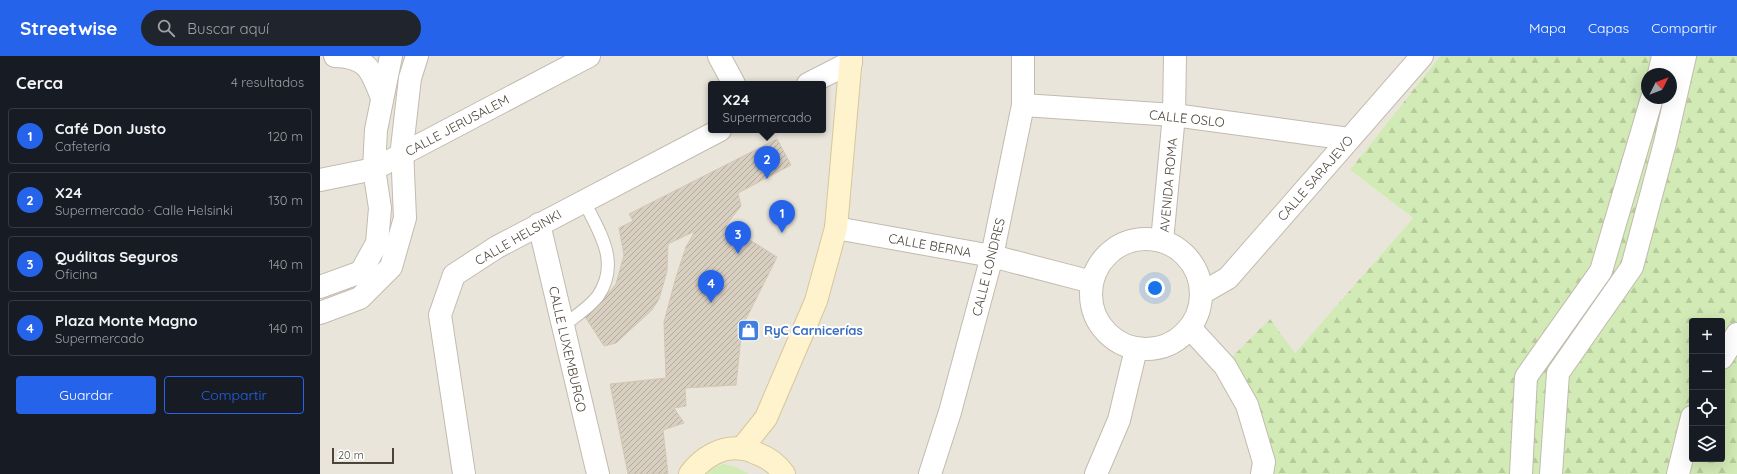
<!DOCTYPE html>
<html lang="es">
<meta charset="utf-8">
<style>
:root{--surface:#171b24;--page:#20242c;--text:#f1f3f6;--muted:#9ea1a6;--line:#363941;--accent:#2563eb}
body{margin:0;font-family:Quicksand,sans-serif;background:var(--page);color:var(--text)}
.controls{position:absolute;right:12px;bottom:12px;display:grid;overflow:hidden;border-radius:4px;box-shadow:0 4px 16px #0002}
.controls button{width:36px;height:36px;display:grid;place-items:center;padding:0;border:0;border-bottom:1px solid var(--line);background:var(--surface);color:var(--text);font:20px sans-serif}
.compass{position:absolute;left:1321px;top:12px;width:36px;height:36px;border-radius:50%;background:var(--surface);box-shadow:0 4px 16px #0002;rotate:48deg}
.scale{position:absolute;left:12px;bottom:10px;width:62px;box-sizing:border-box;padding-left:4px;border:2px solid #4b4439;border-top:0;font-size:11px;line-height:14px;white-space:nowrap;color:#4b4439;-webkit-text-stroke:3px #fff;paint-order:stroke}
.you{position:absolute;left:835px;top:232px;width:14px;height:14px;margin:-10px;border:3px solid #fff;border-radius:50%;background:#1a73e8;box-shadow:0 0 0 6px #1a73e833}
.badge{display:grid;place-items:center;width:26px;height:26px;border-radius:50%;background:var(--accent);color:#fff;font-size:13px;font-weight:700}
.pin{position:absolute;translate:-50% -33px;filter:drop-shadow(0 1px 2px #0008)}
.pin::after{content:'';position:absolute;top:21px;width:14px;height:12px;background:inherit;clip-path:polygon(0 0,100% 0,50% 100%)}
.popup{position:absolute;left:388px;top:25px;width:118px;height:52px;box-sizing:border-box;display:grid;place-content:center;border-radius:4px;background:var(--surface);filter:drop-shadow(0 1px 3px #0005);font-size:13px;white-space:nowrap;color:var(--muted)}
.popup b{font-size:15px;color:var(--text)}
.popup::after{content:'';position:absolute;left:50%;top:100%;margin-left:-8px;border:8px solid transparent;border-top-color:var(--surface)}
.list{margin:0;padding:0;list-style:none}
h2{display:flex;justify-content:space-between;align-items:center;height:52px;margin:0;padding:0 16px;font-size:17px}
h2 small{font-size:13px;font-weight:400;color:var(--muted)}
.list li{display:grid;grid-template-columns:26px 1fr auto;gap:12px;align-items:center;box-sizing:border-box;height:56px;margin:0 8px 8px;padding:0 8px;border:1px solid var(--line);border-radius:4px}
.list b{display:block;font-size:15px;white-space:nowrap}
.list p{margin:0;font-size:13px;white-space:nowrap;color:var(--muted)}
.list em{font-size:13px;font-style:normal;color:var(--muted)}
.actions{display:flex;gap:8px;padding:12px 16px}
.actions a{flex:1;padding:9px 0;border:1px solid var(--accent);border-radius:4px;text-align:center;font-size:14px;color:var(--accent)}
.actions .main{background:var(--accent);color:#fff}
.icon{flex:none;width:22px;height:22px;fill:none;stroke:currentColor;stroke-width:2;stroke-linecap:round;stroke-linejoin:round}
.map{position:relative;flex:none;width:1417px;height:418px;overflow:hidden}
header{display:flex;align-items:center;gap:24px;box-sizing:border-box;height:56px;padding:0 20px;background:var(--accent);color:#fff}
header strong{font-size:19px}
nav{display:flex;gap:22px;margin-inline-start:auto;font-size:14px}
.search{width:280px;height:36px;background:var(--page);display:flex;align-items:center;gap:10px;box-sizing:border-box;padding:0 14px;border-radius:22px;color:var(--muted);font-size:15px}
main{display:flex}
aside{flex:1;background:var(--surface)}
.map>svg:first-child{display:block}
.residential{fill:#eae5da;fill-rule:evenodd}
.grass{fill:#d2eab5}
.forest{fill:url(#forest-firs);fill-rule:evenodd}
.building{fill:url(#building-hatch);stroke:#d3c7b4}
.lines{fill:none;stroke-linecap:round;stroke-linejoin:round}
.lane-casing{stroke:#c2bbae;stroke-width:14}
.street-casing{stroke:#c2bbae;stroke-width:24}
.secondary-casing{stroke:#d6c79b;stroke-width:24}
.lane{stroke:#fff;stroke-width:12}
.street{stroke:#fff;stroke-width:22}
.secondary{stroke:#fff3cd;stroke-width:22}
.labels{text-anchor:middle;stroke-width:4;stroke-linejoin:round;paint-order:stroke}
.street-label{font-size:13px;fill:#4b4439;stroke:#fff}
.shop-label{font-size:13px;font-weight:bold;fill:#366cbe;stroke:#fff;text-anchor:start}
</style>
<header>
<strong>Streetwise</strong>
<div class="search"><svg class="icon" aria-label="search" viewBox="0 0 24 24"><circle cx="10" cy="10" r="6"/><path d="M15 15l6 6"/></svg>Buscar aquí</div>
<nav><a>Mapa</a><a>Capas</a><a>Compartir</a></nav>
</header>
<main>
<aside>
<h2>Cerca<small>4 resultados</small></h2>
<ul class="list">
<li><span class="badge">1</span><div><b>Café Don Justo</b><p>Cafetería</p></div><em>120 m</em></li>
<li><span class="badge">2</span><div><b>X24</b><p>Supermercado · Calle Helsinki</p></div><em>130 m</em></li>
<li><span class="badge">3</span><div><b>Quálitas Seguros</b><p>Oficina</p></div><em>140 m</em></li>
<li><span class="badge">4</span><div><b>Plaza Monte Magno</b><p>Supermercado</p></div><em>140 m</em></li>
</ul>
<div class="actions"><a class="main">Guardar</a><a>Compartir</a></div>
</aside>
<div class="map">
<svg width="1417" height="418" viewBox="0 0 1417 418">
<defs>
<pattern id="forest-firs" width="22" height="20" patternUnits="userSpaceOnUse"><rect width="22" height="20" fill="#d2eab5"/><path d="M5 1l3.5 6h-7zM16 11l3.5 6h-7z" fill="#b6ca9c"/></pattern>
<pattern id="building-hatch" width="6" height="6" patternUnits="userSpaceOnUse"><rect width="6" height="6" fill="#d8cfc1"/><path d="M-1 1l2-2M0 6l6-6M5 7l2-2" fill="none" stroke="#b1aa9e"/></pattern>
</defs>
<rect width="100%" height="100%" fill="#f6f3ec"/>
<!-- residential -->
<path class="residential" d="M 0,0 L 1120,0 L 1030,114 L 1093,162 L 975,297 L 950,418 L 0,418 ZM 391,28 L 503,28 L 503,74 L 391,74 Z"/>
<!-- grass -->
<polygon class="grass" points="403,408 416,411 429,418 385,418 391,413"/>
<!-- forest -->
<path class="forest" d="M 1120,0 L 1417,0 L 1417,418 L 950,418 L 906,307 L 950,263 L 975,297 L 1093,162 L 1030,114 ZM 1327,18 L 1351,18 L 1351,42 L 1327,42 ZM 1372,265 L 1402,265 L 1402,403 L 1372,403 Z"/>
<!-- building -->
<polygon class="building" points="457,83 471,109 418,137 421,150 406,169 457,201 422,271 416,329 365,332 366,350 354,352 364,367 343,374 348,418 308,418 290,328 346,322 344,266 356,221 366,191 375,175 348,188 347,215 339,243 332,254 296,287 284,290 264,259 287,239 296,228 304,199 299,172 313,165 309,158"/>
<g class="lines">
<defs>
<path id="lane" d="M 243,270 C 254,261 269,252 278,240 C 301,206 279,176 264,145"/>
<g id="street">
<path d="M 15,0 C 48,1 51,14 62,42"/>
<polyline points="399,0 414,28"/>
<polyline points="1339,18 1343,0"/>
<polyline points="488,28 531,6"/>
<polyline points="703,49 854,59 1029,83"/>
<polyline points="0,124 54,113 269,0"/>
<polyline points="219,168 278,418"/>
<polyline points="516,172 672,200 772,226"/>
<circle cx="826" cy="238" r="55"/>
<polyline points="842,185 854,59 855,0"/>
<polyline points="0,231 41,216 57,187 60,152 54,113 56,74 71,0"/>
<polyline points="882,237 908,222 1102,0"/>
<polyline points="0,257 40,242 71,211 85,162 82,92 90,22 97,0"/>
<polyline points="870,272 905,310 927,349 944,406 942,418"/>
<polyline points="1402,302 1417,278"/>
<polyline points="144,418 120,259 134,219 177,191 400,74"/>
<polyline points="610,418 630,356 672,200 703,49 703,0"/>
<polyline points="776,418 799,364 816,293"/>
<polyline points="1201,418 1206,321 1281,215 1332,42"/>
<polyline points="1231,418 1238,317 1312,211 1345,87 1365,0"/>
<polyline points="1358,418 1372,361"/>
</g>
<g id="secondary">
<polyline points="422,392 446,362 496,245 516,172 531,0"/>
<path d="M 370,418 C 382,402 402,389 423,393 C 428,393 433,396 438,398 C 449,402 457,408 464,418"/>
</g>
</defs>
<!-- lane casing -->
<use href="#lane" class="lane-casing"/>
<!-- street casing -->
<use href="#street" class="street-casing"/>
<!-- secondary casing -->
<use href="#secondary" class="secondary-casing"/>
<!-- lane -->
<use href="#lane" class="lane"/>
<!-- street -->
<use href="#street" class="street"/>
<!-- secondary -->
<use href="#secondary" class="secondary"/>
</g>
<!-- icons -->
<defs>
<symbol id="shop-square" viewBox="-11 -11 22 22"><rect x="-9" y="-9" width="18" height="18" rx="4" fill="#3f7fe0" stroke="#fff"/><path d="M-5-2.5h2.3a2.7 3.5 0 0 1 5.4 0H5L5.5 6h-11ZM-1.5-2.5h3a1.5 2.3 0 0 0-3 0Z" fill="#fff"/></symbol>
</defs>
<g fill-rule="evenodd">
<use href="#shop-square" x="416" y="262" width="25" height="25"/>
</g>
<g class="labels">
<!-- street labels -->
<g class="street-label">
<text transform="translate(867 62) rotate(6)" y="5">CALLE OSLO</text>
<text transform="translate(137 69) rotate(-28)" y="5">CALLE JERUSALEM</text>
<text transform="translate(995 122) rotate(-49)" y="5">CALLE SARAJEVO</text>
<text transform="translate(848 129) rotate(-85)" y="5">AVENIDA ROMA</text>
<text transform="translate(198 181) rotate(-30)" y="5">CALLE HELSINKI</text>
<text transform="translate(610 189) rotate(10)" y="5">CALLE BERNA</text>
<text transform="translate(668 211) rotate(-76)" y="5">CALLE LONDRES</text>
<text transform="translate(248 293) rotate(77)" y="5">CALLE LUXEMBURGO</text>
</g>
<!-- shop labels -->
<g class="shop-label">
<text x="444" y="279">RyC Carnicerías</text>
</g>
</g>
</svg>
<div class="controls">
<button>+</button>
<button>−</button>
<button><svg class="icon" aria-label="locate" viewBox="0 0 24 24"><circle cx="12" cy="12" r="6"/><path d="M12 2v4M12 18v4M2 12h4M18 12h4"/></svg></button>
<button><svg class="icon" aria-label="layers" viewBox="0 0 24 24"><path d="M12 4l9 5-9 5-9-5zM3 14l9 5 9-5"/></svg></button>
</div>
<svg class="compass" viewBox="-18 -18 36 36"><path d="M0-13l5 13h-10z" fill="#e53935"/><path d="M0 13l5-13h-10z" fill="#9ea1a6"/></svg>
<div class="scale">20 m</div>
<div class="you"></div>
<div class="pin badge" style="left:462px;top:177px">1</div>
<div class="pin badge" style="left:447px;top:123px">2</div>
<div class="popup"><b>X24</b>Supermercado</div>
<div class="pin badge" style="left:418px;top:198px">3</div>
<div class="pin badge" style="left:391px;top:247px">4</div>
</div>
</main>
